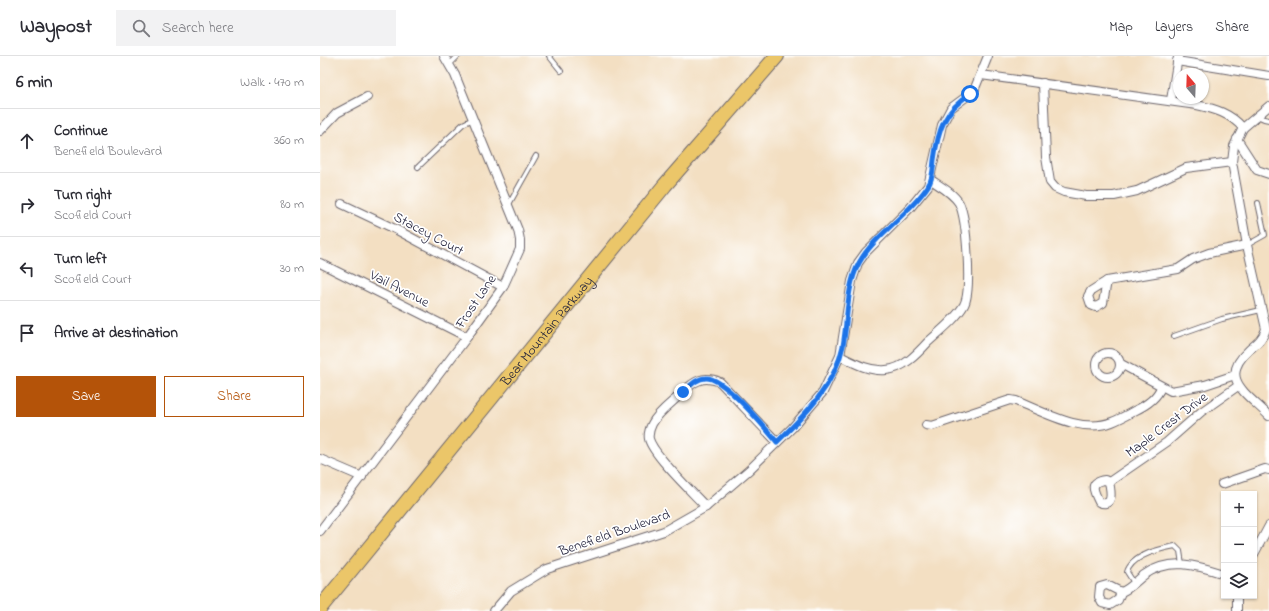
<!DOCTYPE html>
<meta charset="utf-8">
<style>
:root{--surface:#fff;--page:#f2f2f3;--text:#2b2b33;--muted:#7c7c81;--line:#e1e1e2;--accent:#b45309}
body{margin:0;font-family:"Indie Flower",sans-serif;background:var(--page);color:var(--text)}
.controls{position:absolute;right:12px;bottom:12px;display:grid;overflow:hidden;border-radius:0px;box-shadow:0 1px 3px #0004}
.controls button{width:36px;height:36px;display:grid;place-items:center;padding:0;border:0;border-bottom:1px solid var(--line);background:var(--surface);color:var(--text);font:20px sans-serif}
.compass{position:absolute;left:853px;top:12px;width:36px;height:36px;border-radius:50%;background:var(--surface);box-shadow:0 1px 3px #0004;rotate:341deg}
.stop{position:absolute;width:12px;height:12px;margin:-9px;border:3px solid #1a73e8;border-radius:50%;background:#fff}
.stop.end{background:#1a73e8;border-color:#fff;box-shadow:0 1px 4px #0008}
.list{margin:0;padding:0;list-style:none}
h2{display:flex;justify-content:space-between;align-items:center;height:52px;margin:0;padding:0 16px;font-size:17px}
h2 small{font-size:13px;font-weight:400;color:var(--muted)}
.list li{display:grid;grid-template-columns:26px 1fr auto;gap:12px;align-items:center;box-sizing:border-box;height:64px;padding:0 16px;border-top:1px solid var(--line)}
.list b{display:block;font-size:15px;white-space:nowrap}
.list p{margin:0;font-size:13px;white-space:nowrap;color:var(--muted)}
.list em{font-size:13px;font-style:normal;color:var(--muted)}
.actions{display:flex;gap:8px;padding:12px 16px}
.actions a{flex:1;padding:9px 0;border:1px solid var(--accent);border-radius:0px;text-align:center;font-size:14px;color:var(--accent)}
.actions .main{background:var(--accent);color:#fff}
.icon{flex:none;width:22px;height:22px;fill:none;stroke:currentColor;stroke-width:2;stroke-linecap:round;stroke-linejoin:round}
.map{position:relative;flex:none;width:949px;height:555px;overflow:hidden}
header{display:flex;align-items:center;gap:24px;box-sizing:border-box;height:56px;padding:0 20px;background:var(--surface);border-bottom:1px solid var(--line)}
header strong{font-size:19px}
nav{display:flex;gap:22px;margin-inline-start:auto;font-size:14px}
.search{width:280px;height:36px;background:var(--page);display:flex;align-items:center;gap:10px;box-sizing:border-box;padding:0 14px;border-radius:0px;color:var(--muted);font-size:15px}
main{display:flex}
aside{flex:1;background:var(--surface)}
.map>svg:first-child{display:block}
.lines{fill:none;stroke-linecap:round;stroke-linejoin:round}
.service-casing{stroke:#6b646a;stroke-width:6}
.minor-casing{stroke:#6b646a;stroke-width:10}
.trunk-casing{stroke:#6b646a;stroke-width:16}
.service{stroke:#fff;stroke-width:4}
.minor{stroke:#fff;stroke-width:8}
.trunk{stroke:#ebc669;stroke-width:14}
.route{stroke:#1a73e8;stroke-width:5}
.labels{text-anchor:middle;stroke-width:3.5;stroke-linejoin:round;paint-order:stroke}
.street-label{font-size:14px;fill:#22223b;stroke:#fff}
</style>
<header>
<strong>Waypost</strong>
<div class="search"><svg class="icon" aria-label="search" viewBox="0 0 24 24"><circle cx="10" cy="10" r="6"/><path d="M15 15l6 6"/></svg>Search here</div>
<nav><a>Map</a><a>Layers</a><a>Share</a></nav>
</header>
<main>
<aside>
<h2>6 min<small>Walk · 470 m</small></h2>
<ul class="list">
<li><svg class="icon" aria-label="ahead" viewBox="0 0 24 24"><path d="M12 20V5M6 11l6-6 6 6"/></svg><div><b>Continue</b><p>Benefield Boulevard</p></div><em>360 m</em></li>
<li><svg class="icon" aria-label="right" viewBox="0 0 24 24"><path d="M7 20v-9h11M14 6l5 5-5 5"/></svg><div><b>Turn right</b><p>Scofield Court</p></div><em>80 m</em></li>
<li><svg class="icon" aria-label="left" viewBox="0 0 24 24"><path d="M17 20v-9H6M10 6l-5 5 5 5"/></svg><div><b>Turn left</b><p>Scofield Court</p></div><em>30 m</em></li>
<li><svg class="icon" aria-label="arrive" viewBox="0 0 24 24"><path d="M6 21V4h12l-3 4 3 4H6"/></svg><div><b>Arrive at destination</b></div></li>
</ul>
<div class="actions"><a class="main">Save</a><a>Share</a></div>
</aside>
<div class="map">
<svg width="949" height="555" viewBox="0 0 949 555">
<rect width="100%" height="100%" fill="#fff"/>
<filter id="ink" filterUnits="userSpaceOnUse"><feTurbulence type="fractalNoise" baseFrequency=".025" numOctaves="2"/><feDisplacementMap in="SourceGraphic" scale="8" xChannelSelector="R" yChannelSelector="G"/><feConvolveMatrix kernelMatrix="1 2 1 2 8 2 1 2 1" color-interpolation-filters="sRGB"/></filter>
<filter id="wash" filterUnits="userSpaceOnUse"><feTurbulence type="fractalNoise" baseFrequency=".012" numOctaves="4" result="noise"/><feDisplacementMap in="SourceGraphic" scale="16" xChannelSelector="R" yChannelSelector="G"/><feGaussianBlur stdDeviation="0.9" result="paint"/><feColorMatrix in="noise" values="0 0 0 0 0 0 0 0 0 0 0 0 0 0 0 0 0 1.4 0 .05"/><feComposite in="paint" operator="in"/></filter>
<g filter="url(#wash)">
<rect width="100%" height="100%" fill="#f3dfc2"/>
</g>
<g filter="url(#ink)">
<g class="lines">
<defs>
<g id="service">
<polyline points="229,0 241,15"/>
<polyline points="130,8 138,0"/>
<polyline points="937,60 944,63 949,64"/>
<polyline points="98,111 143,68 153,63"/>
<polyline points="188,150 216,100"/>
<polyline points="927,189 945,179 938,147"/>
<polyline points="854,280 902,263 941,254"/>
<path d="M 814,527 L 807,516 C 812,499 839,493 855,490 L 860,495 L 862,508"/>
</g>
<g id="minor">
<polyline points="857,5 949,20"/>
<path d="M 661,19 L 877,49 C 895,53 910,57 923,72"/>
<polyline points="723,27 726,101 730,126 735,132 744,136 766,140 794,140 817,135 866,112 912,106"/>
<polyline points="851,44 858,1"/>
<path d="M 949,50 L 923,72 L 914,90 L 912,106 L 927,189 L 946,273 C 943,283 937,287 929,294 C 897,323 928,338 949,360"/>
<polyline points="0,75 17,57 47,41"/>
<polyline points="917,83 937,114 949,118"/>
<polyline points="22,148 77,174 183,231"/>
<polyline points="0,207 147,281"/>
<polyline points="787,225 858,213 873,203 889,197 927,189"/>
<polygon points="787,225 783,247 776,251 771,249 768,240 771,235"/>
<circle cx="788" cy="309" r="12"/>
<path d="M 520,300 C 534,307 550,316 566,314 C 583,313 597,298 608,286 C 620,275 636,263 644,249 C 652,234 647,163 639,147 C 633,137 620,130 611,124"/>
<polyline points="801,308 851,335 885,329 915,319"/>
<path d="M 606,369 L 612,370 L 690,344 L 696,345 C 724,356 761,378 792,366 C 800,363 807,359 814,355 C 825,350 837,342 841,331"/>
<polyline points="0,403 42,421"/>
<path d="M 785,424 L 789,426 C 791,435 794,452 779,446 C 773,434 769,426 785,424 Z"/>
<polyline points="789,426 847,386 881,356 918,330"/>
<polyline points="902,428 945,413 949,414"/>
<path d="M 386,451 C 373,437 333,399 329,383 C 328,378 330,372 332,368 C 338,356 353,346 362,337 C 374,325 383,319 400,326 L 457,386"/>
<polyline points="0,475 147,281 183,231 200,193 200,184 198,174 135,19 124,0"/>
<polyline points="934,498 949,470"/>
<polygon points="787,529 801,536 798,544 790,549 782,547 779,541 780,531"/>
<path d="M 801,536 C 810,533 816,525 824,519 C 849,501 877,509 904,518"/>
<polyline points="917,540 917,555"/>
<polyline points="174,555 191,535 227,513 344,475 386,451 429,414 472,372 503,336 520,300 532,225 538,207 546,196 590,152 608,130 622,69 631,52 650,38 655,32 668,0"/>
</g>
<g id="trunk">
<path id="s1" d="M 0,552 L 345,129 L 457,0"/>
</g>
</defs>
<!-- service casing -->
<use href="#service" class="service-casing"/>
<!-- minor casing -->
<use href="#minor" class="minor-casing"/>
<!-- trunk casing -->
<use href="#trunk" class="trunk-casing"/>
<!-- service -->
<use href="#service" class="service"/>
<!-- minor -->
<use href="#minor" class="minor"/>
<!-- trunk -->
<use href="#trunk" class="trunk"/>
</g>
</g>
<g class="lines" filter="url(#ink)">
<!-- route -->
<path class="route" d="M 363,336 C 370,330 377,322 386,322 C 404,321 445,372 457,386 C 485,359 515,329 523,290 C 528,263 526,231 539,207 C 554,179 590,158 608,130 C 613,123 613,113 614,104 C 618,74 624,55 650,38"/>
</g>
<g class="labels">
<!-- street labels -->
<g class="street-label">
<text transform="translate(109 177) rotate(28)" y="5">Stacey Court</text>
<text transform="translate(80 232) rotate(27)" y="5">Vail Avenue</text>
<text transform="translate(155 245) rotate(-56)" y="5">Frost Lane</text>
<text dy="5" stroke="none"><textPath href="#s1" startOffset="358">Bear Mountain Parkway</textPath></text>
<text transform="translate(846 368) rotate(-37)" y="5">Maple Crest Drive</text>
<text transform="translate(294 476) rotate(-19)" y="5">Benefield Boulevard</text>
</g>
</g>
</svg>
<div class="controls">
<button>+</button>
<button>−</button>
<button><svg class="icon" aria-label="layers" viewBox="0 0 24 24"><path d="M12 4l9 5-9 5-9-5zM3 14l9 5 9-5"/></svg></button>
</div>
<svg class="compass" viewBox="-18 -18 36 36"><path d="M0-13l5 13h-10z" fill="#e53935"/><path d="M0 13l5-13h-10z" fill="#7c7c81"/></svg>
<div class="stop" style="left:650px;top:38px"></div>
<div class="stop end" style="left:363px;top:336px"></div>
</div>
</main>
